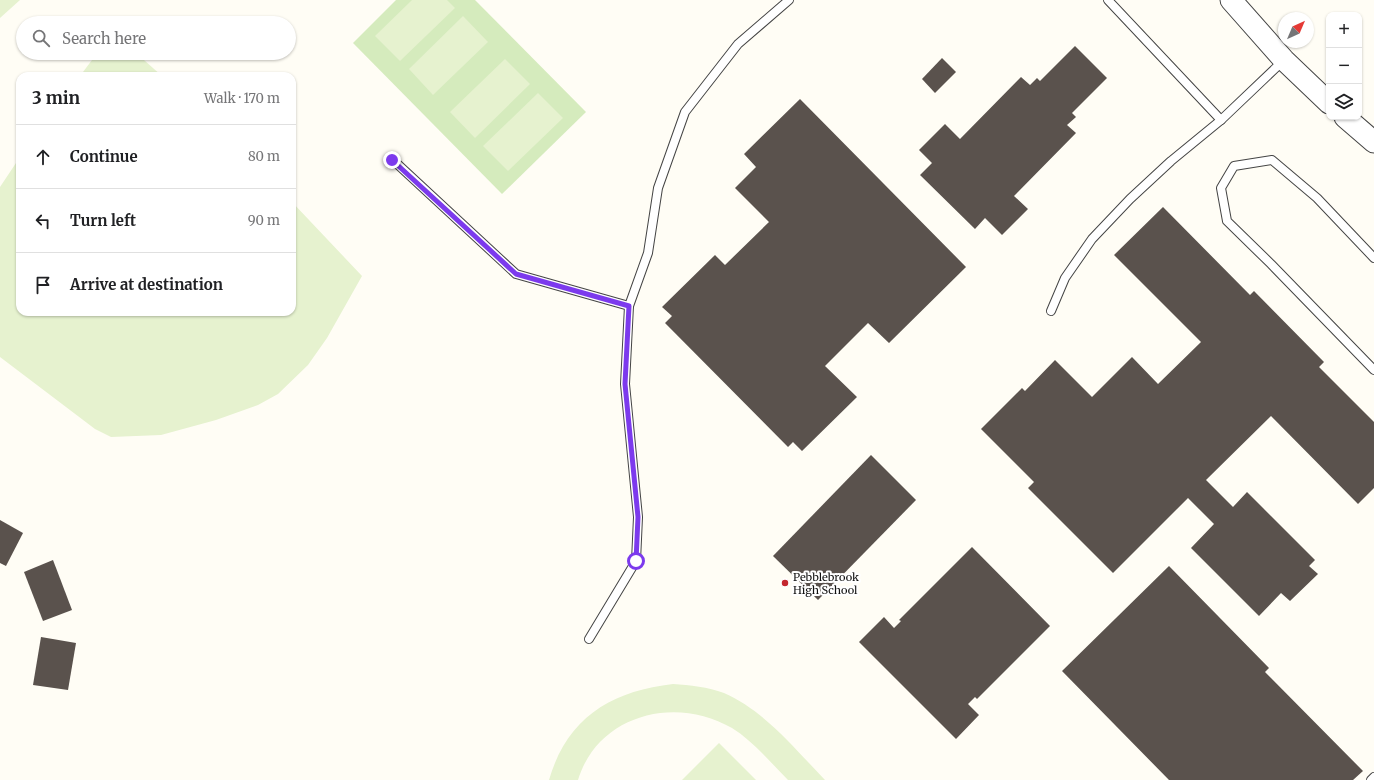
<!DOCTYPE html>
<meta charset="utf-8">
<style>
:root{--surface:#fff;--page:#f6f6f6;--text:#202124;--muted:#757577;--line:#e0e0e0}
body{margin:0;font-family:Merriweather,serif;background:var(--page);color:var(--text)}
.controls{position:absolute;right:12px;top:12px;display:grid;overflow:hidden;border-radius:8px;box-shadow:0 1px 3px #0004}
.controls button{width:36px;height:36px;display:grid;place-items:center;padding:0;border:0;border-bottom:1px solid var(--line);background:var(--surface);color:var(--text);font:20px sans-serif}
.compass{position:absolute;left:1278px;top:12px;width:36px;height:36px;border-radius:50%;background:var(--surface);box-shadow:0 1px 3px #0004;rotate:44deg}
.stop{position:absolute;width:12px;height:12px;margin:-9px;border:3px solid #7c3aed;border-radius:50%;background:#fff}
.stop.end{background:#7c3aed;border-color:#fff;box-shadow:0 1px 4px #0008}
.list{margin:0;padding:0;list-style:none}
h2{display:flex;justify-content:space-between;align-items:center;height:52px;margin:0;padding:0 16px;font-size:17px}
h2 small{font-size:13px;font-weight:400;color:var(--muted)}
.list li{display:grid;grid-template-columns:26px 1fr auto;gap:12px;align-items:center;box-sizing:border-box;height:64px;padding:0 16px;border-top:1px solid var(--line)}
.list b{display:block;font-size:15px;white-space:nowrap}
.list em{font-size:13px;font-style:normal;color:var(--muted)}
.icon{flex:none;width:22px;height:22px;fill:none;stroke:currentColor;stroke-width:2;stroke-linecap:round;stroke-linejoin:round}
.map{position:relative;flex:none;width:1374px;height:780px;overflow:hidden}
.search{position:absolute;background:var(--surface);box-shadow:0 1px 3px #0004;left:16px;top:16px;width:280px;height:44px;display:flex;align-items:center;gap:10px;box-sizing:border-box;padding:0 14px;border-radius:22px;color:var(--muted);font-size:15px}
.panel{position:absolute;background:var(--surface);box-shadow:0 1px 3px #0004;left:16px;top:72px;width:280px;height:244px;border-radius:12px}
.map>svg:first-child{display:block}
.green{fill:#d5ebbd}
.pitch{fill:#e6f2cf}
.building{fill:#5a524d}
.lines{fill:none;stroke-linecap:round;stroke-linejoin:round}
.service-casing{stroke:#444;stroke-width:10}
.tertiary-casing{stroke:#444;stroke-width:23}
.service{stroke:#fff;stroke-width:8}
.tertiary{stroke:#fff;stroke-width:21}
.route{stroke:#7c3aed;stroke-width:5}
.poi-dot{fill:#c4262e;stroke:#fff;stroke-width:1.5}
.labels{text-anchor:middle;stroke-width:4;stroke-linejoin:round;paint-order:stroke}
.poi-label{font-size:11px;fill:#111;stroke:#fff;text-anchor:start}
</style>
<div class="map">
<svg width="1374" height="780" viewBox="0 0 1374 780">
<rect width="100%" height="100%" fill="#fffdf5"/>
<!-- green -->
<polygon class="green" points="396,0 475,0 586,112 502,194 353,43"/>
<!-- pitch -->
<g class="pitch">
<polygon points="0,0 20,0 0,18"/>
<polygon points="412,0 447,0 455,8 400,61 375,36"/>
<polygon points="463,16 488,42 433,95 409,69"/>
<polygon points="127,53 136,53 162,76 80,76 95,56"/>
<polygon points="505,59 530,84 475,138 450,112"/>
<polygon points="538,93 563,118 508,171 483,146"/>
<polygon points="20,157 20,312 292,312 292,202 362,276 327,338 308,365 278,394 258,405 216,420 161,435 111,437 95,429 0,357 0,187"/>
<path d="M 673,684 C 690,685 708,687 724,693 C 765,711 795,749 825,780 L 788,780 C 770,762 753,741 732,728 C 676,695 598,714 578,780 L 549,780 C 567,718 611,691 673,684 Z"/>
<polygon points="719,743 756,780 682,780"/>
</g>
<!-- building -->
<g class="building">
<polygon points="138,17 139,23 94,23 93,22"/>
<polygon points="1075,46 1107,78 1072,113 1076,117 1067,125 1076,133 1014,196 1028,209 1002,235 985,218 975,229 920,175 932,163 919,150 945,124 960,139 1021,77 1030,85 1037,78 1040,81"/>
<polygon points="942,58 956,72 935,93 922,79"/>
<polygon points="800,99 966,267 889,343 868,323 825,366 857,397 802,451 793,442 788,447 665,323 672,316 662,307 715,255 725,265 769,222 735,188 756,167 744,154"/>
<polygon points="1163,207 1250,295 1254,291 1324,362 1319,367 1374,422 1374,488 1358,504 1271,416 1206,480 1233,507 1247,492 1315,560 1309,566 1318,574 1290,601 1281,593 1259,616 1191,548 1214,524 1188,498 1113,573 1028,488 1034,482 981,429 1022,388 1025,391 1055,360 1092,397 1132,357 1158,384 1201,342 1114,255"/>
<polygon points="871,455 916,500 818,600 773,556"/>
<polygon points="0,520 23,533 6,566 0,563"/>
<polygon points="972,547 1050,626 977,699 975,697 968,704 979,715 956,739 859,642 884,617 894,628 901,621 899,620"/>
<polygon points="53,560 72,610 43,621 24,572"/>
<polygon points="1169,566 1269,668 1265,672 1363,771 1353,780 1169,780 1062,671"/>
<polygon points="41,637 76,643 68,690 33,685"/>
</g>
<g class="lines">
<defs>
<g id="service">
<polyline points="1108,0 1221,120"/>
<polyline points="393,160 516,274 629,306"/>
<polyline points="1374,258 1317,198 1272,160 1234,166 1221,188 1227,221 1271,264 1374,370"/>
<polyline points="1051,311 1065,278 1092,239 1130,199 1171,161 1221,120 1284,60"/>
<polyline points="589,639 636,561 638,517 625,384 629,306 648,253 658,188 685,112 738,44 789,0"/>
<polyline points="1371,780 1374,777"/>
</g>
<g id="tertiary">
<polyline points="1231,0 1284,60 1329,103"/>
<polyline points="1345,117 1374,142"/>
</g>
</defs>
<!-- service casing -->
<use href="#service" class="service-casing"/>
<!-- tertiary casing -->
<use href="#tertiary" class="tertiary-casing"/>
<!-- service -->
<use href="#service" class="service"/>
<!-- tertiary -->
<use href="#tertiary" class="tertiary"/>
</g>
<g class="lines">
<!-- route -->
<polyline class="route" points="392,160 516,274 629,306 625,384 638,517 636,561"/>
</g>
<!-- markers -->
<circle class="poi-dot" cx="785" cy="583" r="4"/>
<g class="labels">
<!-- poi labels -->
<g class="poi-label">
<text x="793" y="581">Pebblebrook<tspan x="793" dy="13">High School</tspan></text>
</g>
</g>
</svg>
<div class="controls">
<button>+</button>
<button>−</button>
<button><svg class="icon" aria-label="layers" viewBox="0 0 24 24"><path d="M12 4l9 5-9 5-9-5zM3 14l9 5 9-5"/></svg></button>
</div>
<svg class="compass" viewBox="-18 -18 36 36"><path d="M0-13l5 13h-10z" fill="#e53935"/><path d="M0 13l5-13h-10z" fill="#757577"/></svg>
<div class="stop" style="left:636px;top:561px"></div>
<div class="stop end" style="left:392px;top:160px"></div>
<div class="search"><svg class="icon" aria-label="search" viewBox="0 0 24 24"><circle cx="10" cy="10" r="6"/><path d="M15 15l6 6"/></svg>Search here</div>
<section class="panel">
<h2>3 min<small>Walk · 170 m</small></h2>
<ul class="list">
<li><svg class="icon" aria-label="ahead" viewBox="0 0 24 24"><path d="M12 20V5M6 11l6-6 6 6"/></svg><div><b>Continue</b></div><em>80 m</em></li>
<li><svg class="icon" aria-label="left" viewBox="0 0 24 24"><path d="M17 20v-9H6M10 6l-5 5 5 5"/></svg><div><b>Turn left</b></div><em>90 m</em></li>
<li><svg class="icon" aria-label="arrive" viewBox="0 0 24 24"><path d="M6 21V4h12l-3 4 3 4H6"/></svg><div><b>Arrive at destination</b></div></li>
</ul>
</section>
</div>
